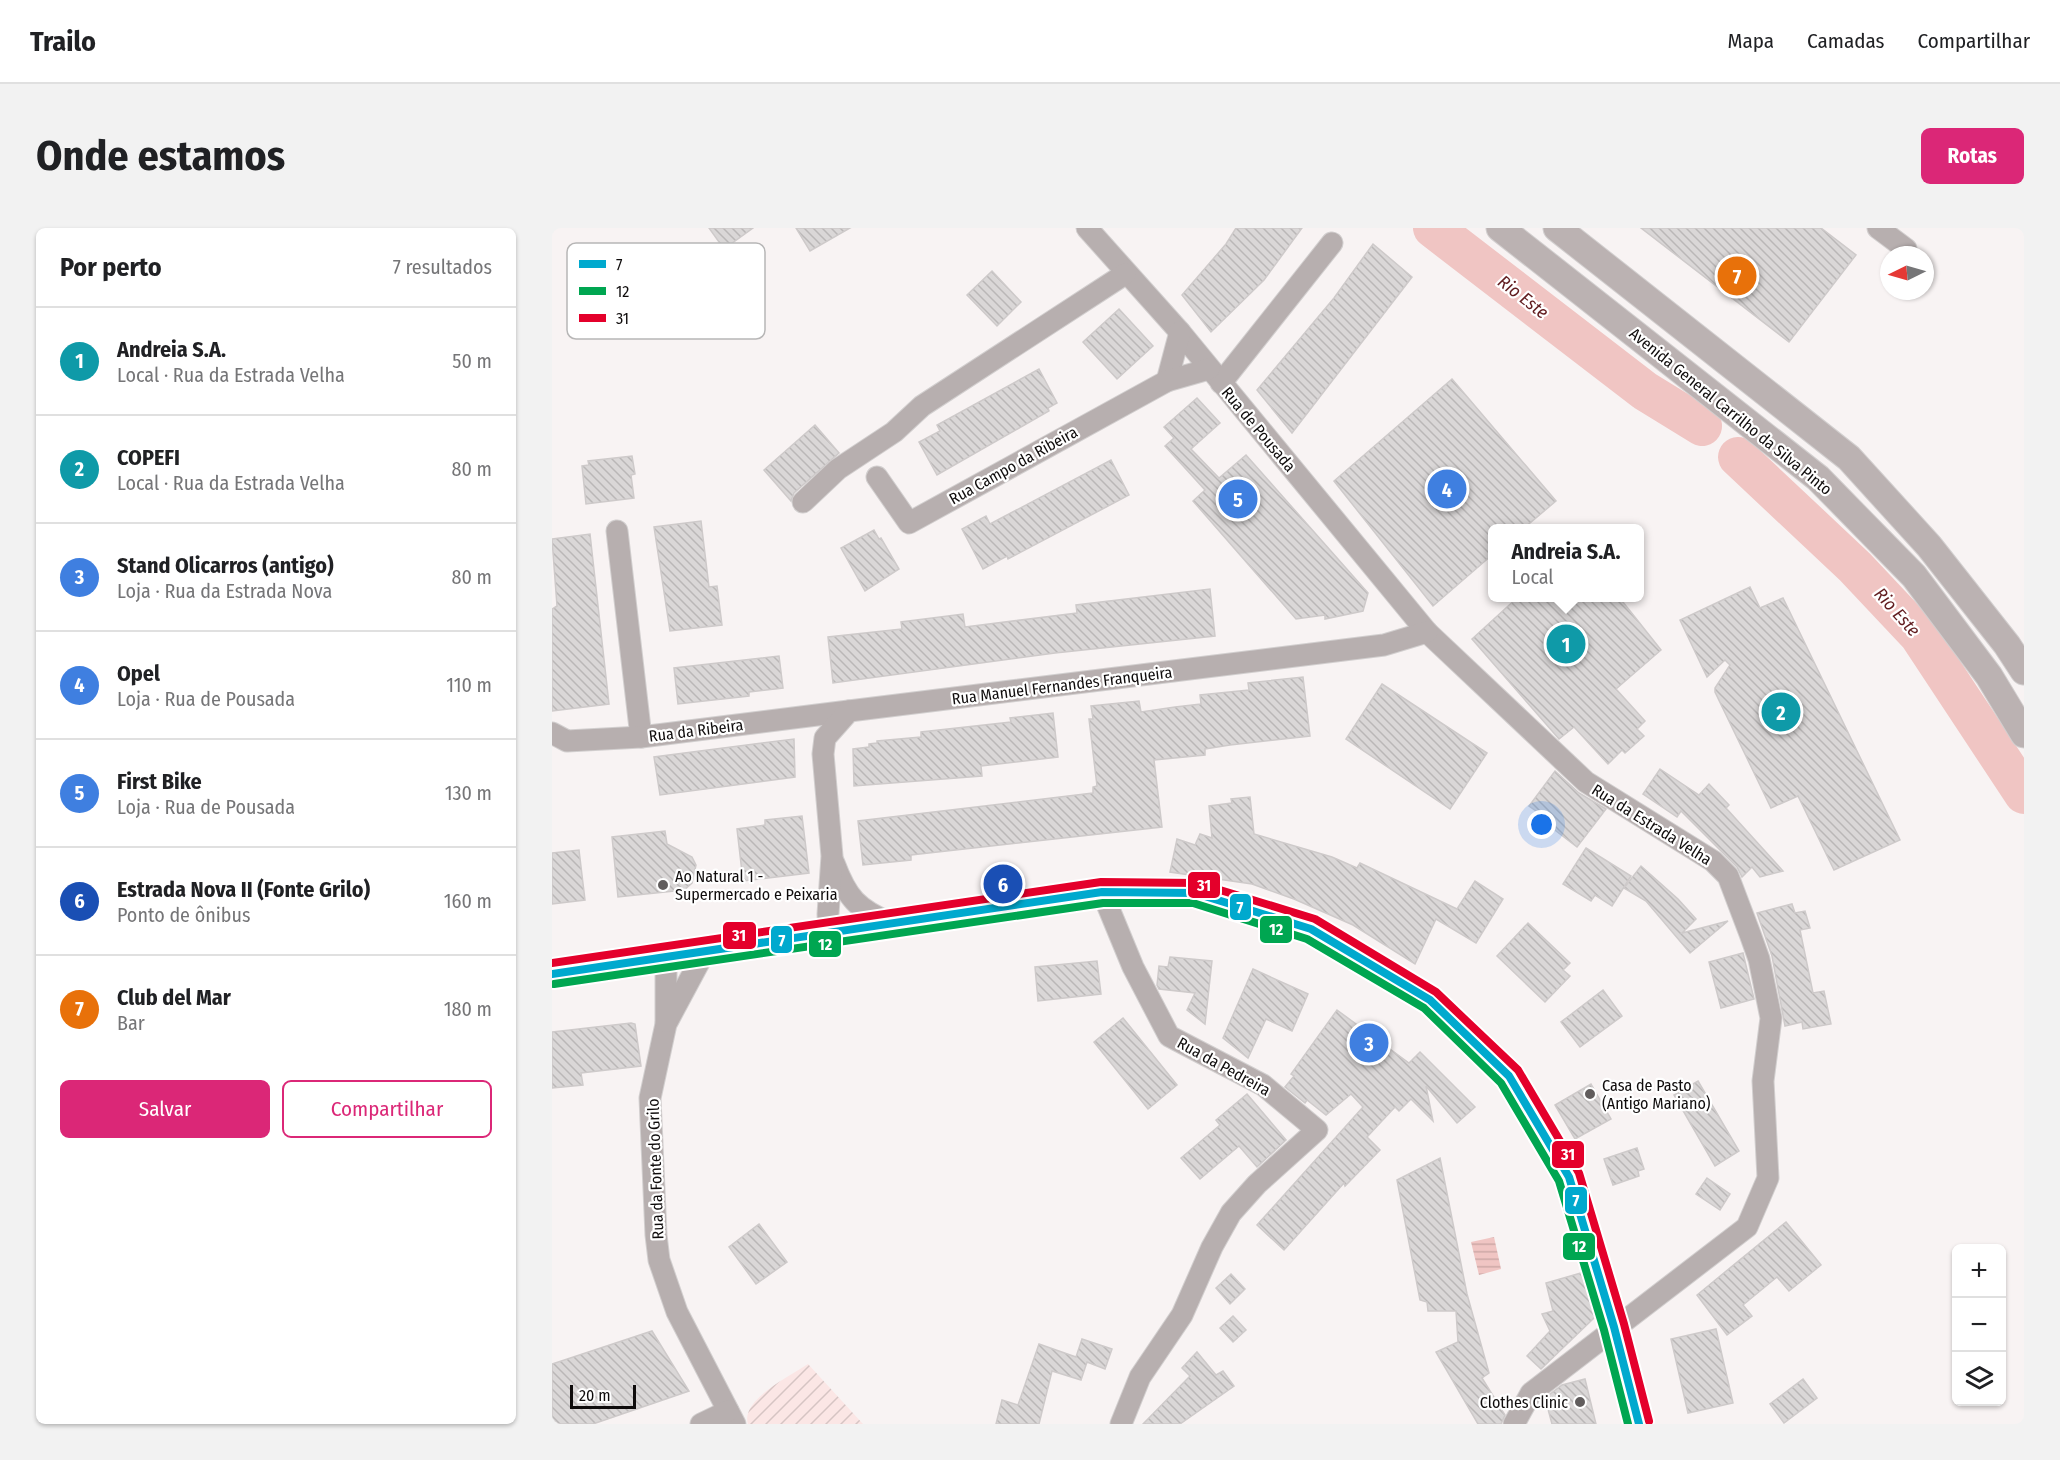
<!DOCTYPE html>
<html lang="pt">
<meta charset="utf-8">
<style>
:root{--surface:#fff;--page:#f2f2f2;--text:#202124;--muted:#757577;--line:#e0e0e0;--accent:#db2777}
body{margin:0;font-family:"Fira Sans Condensed",sans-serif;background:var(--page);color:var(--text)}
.controls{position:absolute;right:18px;bottom:18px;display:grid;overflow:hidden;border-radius:9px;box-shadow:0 2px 4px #0004}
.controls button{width:54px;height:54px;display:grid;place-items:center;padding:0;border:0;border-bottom:2px solid var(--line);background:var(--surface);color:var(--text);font:30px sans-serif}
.compass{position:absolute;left:1328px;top:18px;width:54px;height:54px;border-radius:50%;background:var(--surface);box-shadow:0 2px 4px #0004;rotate:265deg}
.scale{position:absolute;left:18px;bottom:15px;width:66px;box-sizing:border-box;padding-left:6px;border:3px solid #0f0c0c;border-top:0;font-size:16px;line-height:21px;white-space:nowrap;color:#0f0c0c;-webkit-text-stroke:4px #fff;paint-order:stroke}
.you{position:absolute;left:990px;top:597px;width:21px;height:21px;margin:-15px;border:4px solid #fff;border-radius:50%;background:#1a73e8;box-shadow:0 0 0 9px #1a73e833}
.badge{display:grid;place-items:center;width:39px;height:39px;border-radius:50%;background:var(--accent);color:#fff;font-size:20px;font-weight:700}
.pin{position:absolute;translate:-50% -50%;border:3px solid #fff;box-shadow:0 2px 6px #0006}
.popup{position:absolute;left:936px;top:296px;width:156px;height:78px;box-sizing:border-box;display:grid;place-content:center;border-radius:9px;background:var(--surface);filter:drop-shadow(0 2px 4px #0005);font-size:20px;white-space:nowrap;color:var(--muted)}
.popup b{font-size:22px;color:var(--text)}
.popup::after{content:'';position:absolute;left:50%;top:100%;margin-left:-12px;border:12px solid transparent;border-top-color:var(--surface)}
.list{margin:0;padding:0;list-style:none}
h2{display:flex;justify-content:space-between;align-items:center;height:78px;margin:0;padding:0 24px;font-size:26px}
h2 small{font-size:20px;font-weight:400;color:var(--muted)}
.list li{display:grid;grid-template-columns:39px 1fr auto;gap:18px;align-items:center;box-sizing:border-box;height:108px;padding:0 24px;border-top:2px solid var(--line)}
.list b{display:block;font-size:22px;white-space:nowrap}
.list p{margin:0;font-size:20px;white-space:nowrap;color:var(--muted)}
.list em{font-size:20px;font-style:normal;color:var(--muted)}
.actions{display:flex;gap:12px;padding:18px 24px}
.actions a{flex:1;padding:14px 0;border:2px solid var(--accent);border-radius:9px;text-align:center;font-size:21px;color:var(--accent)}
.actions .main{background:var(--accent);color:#fff}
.icon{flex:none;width:33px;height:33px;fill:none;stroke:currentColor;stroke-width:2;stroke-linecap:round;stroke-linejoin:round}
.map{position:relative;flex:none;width:1472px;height:1196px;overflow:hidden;border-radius:9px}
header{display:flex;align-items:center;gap:36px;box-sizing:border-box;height:84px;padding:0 30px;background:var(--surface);border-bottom:2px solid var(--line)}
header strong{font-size:28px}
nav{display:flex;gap:33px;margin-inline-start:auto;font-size:21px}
.intro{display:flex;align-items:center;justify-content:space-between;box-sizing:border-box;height:144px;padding:0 36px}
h1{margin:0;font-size:42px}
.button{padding:15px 27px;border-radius:9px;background:var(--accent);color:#fff;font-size:21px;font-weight:700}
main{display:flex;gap:36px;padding:0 36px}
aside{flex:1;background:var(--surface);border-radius:9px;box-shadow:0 2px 4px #0004}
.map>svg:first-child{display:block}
.garden{fill:url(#garden-furrows)}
.water{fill:url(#water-rules)}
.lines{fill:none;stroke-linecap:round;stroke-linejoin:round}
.river{stroke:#f0c5c3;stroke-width:40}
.building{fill:url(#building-back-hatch);stroke:#cecaca;stroke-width:1.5}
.minor-casing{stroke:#d2cfcf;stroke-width:23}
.major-casing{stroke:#d2cfcf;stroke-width:29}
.minor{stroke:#b7afaf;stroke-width:21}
.major{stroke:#bbb2b2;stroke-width:27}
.bus-1-casing{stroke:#fff;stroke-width:12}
.bus-2-casing{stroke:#fff;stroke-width:12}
.bus-3-casing{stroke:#fff;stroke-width:12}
.bus-1{stroke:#00a9ce;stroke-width:8}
.bus-2{stroke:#00a651;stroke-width:8}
.bus-3{stroke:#e4002b;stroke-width:8}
.poi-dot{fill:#615d5d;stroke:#fff;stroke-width:2}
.labels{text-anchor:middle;stroke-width:4.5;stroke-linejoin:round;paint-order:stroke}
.street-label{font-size:16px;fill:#0f0c0c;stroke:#fff}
.poi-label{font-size:16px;fill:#0f0c0c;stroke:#fff;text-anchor:start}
.water-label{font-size:18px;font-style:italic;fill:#611c1f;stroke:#fff}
.key{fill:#fff;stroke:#b7b6b6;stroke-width:1.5}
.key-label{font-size:16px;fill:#0f0c0c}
.line-badge{stroke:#fff;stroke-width:2}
.badge-label{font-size:16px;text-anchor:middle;font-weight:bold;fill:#fff}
</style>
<header>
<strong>Trailo</strong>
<nav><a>Mapa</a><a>Camadas</a><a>Compartilhar</a></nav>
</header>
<div class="intro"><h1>Onde estamos</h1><a class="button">Rotas</a></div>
<main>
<aside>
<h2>Por perto<small>7 resultados</small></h2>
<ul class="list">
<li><span class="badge" style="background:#0f9aa8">1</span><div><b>Andreia S.A.</b><p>Local · Rua da Estrada Velha</p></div><em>50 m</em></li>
<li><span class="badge" style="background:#0f9aa8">2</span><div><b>COPEFI</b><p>Local · Rua da Estrada Velha</p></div><em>80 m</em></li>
<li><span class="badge" style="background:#3f7fe0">3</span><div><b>Stand Olicarros (antigo)</b><p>Loja · Rua da Estrada Nova</p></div><em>80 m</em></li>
<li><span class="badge" style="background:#3f7fe0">4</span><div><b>Opel</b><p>Loja · Rua de Pousada</p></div><em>110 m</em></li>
<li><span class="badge" style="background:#3f7fe0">5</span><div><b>First Bike</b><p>Loja · Rua de Pousada</p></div><em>130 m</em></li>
<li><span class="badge" style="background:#1a4fb4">6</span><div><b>Estrada Nova II (Fonte Grilo)</b><p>Ponto de ônibus</p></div><em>160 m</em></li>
<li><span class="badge" style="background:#e8710a">7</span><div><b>Club del Mar</b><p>Bar</p></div><em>180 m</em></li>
</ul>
<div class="actions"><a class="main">Salvar</a><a>Compartilhar</a></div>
</aside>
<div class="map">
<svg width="1472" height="1196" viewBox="0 0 1472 1196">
<defs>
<pattern id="garden-furrows" width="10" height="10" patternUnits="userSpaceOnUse" patternTransform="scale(1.5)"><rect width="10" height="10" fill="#fbe6e5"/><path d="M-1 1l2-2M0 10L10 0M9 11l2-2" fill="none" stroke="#d6c4c3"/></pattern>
<pattern id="water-rules" width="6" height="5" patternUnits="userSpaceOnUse" patternTransform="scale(1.5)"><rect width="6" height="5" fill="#f0c5c3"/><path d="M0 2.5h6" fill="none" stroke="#cda8a6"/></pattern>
<pattern id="building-back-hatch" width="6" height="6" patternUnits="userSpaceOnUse" patternTransform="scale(1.5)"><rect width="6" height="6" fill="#dad7d7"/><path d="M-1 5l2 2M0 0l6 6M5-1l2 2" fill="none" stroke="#bab7b7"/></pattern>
</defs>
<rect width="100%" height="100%" fill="#f8f3f3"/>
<!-- garden -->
<path class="garden" d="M 256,1136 L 311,1196 L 196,1196 C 188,1172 238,1148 256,1136 Z"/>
<!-- water -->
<polygon class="water" points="942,1009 949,1041 927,1047 919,1014"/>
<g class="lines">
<!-- river -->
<g class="river">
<polyline points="881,0 1093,163 1150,198"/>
<polyline points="1186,229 1303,339 1367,407 1472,566"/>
</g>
</g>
<!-- building -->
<g class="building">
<polygon points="157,0 201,0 172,21"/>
<polygon points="244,0 298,0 258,23"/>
<polygon points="684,0 750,0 712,52 659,104 630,67 674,16"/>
<polygon points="1089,0 1269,0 1304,27 1237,114"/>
<polygon points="821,16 860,49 740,205 705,162 782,70"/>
<polygon points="440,43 469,74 445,98 415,67"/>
<polygon points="567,81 601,118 565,151 531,114"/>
<polygon points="487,141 505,175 496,180 497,183 385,247 367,214 388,203 385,197"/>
<polygon points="900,151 1004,273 972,300 940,300 940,327 881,378 782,253"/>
<polygon points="645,170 668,195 639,221 667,250 694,227 816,365 811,383 773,391 773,387 744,391 641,273 653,262 613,218 622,210 612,199"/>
<polygon points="263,197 287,225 242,265 239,273 212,242"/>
<polygon points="80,228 83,246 79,247 82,270 34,276 30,238 37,237 36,233"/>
<polygon points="559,232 577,267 456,331 455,328 431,341 410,301 434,288 438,296"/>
<polygon points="149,293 157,359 165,358 170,397 118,403 102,299"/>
<polygon points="322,302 327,311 329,310 347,341 313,363 289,320"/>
<polygon points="38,306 57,476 0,483 0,381 5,378 0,311"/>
<polygon points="1198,359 1208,380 1231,370 1348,612 1282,642 1246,568 1219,580 1163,464 1163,460 1178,437 1173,432 1155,449 1128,392"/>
<polygon points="658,361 663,408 503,425 281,455 276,409 350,401 349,394 411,386 413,399 525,385 524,377"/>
<polygon points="966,369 1067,369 1109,422 1064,461 1093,493 1085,501 1092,508 1073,525 1070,522 1056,536 1022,499 1007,511 920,411"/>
<polygon points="227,428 231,460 197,464 197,468 126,476 122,440"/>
<polygon points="751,449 758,508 678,517 653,521 653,527 602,532 610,599 359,627 359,632 311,637 306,593 541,565 541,559 545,558 537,491 541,491 539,478 587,473 589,484 623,479 649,476 648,467 697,462 696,455"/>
<polygon points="830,456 935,525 898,581 794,511"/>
<polygon points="501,485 506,529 429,538 430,548 302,558 301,521 317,519 317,516 325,515 325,513 369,509 369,504 459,494 458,490"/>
<polygon points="242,511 243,549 108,567 102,529"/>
<polygon points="1108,541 1147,567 1157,556 1177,577 1174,580 1231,643 1208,649 1200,639 1190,649 1185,639 1129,583 1125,589 1091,566"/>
<polygon points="1003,543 1027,565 1054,581 1025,619 991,593 994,590 977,578"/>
<polygon points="698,569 702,606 780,629 805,640 808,635 905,681 923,653 951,671 924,715 884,691 863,736 801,697 742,671 700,656 618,644 625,611 643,617 648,606 660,610 657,578 680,575 679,571"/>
<polygon points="250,588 257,645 191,653 185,601 213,597 213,592"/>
<polygon points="113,603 115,616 140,629 144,637 140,655 132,662 66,669 60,609"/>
<polygon points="1034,620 1079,648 1060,678 1043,667 1039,673 1011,656"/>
<polygon points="27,622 33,672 0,676 0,625"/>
<polygon points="1089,638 1126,671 1144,691 1130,705 1176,693 1138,725 1094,673 1072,660"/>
<polygon points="1240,676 1243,685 1253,683 1258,700 1248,702 1261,765 1272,763 1279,796 1251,801 1250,794 1233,798 1220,728 1205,685"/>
<polygon points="976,695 1018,735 1011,742 1018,748 993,774 945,728"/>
<polygon points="1191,725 1202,771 1169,780 1157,734"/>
<polygon points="618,729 660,733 653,796 635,782 643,765 607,761 605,757 607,738 616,739"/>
<polygon points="545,733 549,766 486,773 483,739"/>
<polygon points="701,741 756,766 740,803 714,791 696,830 671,810"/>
<polygon points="1051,762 1070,788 1028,819 1009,794"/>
<polygon points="785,782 857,835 868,824 923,879 905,895 874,858 881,893 859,871 847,883 843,879 815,909 828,922 793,958 792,955 732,1022 705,997 811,879 799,866 774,887 755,872 753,875 733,859 742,848 739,846"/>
<polygon points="571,790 625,857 596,881 542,814"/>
<polygon points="79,795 83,796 89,838 29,845 31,857 0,860 0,804"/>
<polygon points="1146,853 1187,923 1163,938 1122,867"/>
<polygon points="1039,856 1059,891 1023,911 1003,877"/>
<polygon points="695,866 734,912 705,939 687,918 648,951 629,930 668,897 664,892"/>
<polygon points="1085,920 1092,941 1086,943 1087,948 1061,957 1052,931"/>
<polygon points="888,930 915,1066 937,1145 930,1150 953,1187 949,1196 926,1196 884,1124 906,1114 904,1083 876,1083 875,1074 868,1072 845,952"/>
<polygon points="1155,950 1178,966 1168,982 1144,966"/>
<polygon points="1234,994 1269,1037 1237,1063 1225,1049 1191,1077 1200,1088 1175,1107 1145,1067"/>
<polygon points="207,996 235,1034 204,1056 177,1019"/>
<polygon points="1029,1045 1043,1089 989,1141 975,1128 998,1103 990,1086 1001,1083 994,1055"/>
<polygon points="679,1046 693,1061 678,1076 664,1060"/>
<polygon points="681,1088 694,1102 681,1114 668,1100"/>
<polygon points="1164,1101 1181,1175 1136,1185 1119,1111"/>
<polygon points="100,1103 137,1163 41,1196 0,1196 0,1136"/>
<polygon points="530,1111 560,1121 553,1141 535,1134 529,1152 500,1143 487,1196 444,1196 450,1172 466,1177 487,1116 524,1129"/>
<polygon points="645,1124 664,1147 671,1143 682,1158 628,1196 591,1196 638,1148 630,1140"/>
<polygon points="1033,1151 1044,1196 1000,1196 993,1170 1010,1157"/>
<polygon points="1251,1151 1265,1170 1232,1195 1218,1176"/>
</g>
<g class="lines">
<defs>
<g id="minor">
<polyline points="535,0 628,104 875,404 1034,554 1161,633 1176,648 1198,706 1207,731 1219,790 1211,853 1216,950 1195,999 979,1165 962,1196"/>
<polyline points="1326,0 1354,21"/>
<polyline points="615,153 628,104"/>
<polyline points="669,155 780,15"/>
<polyline points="325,249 357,295 615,153 657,141"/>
<polyline points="251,274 286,241 342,204 370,178 573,46"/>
<polyline points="65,303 89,509 297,483"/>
<polyline points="0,505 15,513 89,509"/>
<path d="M 282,635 C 295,670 305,681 340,696"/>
<polyline points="550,664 581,739 617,808 711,857 765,902 705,956 679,985 660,1019 630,1087 588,1149 569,1196"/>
<polyline points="277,706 276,686 280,628 271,526 273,510 297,483 832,417 875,404"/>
<polyline points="152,725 114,796 98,870 104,1007 107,1032 125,1084 183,1196"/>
<polyline points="114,793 114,731"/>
<polyline points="149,1196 176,1183"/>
</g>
<g id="major">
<polyline points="948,0 1266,250 1362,348 1437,448 1472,506"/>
<polyline points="1005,0 1297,230 1377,318 1455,417 1472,443"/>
<polyline points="0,746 550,664 643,665 759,701 878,772 957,848 1017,949 1062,1099 1087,1196"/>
</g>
</defs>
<!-- minor casing -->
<use href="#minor" class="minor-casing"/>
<!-- major casing -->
<use href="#major" class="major-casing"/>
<!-- minor -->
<use href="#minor" class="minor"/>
<!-- major -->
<use href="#major" class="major"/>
<defs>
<polyline id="bus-1" points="0,746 550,664 643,665 759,701 878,772 957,848 1017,949 1062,1099 1087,1196"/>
<polyline id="bus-2" points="2,756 551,675 641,675 755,711 872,780 949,855 1007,953 1052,1102 1076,1196"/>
<polyline id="bus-3" points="0,735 549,654 645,655 763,691 884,764 966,842 1027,945 1072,1096 1097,1193"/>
</defs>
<!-- bus-1 casing -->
<use href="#bus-1" class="bus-1-casing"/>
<!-- bus-2 casing -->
<use href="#bus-2" class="bus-2-casing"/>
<!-- bus-3 casing -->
<use href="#bus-3" class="bus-3-casing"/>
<!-- bus-1 -->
<use href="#bus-1" class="bus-1"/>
<!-- bus-2 -->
<use href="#bus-2" class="bus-2"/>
<!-- bus-3 -->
<use href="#bus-3" class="bus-3"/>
</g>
<!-- markers -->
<g class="poi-dot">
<circle cx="111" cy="657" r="6"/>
<circle cx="1038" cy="866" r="6"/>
<circle cx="1028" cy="1174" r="6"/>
</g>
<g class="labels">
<!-- street labels -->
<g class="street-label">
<text transform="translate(1179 183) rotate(39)" y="6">Avenida General Carrilho da Silva Pinto</text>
<text transform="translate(707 201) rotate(50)" y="6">Rua de Pousada</text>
<text transform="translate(461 237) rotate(-29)" y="6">Rua Campo da Ribeira</text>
<text transform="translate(510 457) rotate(-7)" y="6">Rua Manuel Fernandes Franqueira</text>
<text transform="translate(144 502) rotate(-7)" y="6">Rua da Ribeira</text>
<text transform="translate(1100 596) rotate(32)" y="6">Rua da Estrada Velha</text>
<text transform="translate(672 838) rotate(29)" y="6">Rua da Pedreira</text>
<text transform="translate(103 941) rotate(-92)" y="6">Rua da Fonte do Grilo</text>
</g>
<!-- poi labels -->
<g class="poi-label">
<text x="123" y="654">Ao Natural 1 -<tspan x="123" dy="18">Supermercado e Peixaria</tspan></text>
<text x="1050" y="863">Casa de Pasto<tspan x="1050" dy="18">(Antigo Mariano)</tspan></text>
<text x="1016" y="1180" text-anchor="end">Clothes Clinic</text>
</g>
<!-- water labels -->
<g class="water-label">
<text transform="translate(971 69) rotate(38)" y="6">Rio Este</text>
<text transform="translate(1345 384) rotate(48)" y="6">Rio Este</text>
</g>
</g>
<!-- legend -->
<rect x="15" y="15" width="198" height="96" rx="9" class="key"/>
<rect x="27" y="32" width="27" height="8" fill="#00a9ce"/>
<rect x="27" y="59" width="27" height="8" fill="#00a651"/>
<rect x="27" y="86" width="27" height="8" fill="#e4002b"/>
<g class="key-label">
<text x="64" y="42">7</text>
<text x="64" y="69">12</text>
<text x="64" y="96">31</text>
</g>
<g class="line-badge">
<rect x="635" y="643" width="34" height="28" rx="6" fill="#e4002b"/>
<rect x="677" y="665" width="23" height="28" rx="6" fill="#00a9ce"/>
<rect x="707" y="687" width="34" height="29" rx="6" fill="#00a651"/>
<rect x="170" y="693" width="35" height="29" rx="6" fill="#e4002b"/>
<rect x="218" y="697" width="23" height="29" rx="6" fill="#00a9ce"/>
<rect x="256" y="702" width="34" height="28" rx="6" fill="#00a651"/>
<rect x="999" y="912" width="34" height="29" rx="6" fill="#e4002b"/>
<rect x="1012" y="958" width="24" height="29" rx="6" fill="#00a9ce"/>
<rect x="1010" y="1004" width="34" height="29" rx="6" fill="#00a651"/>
</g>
<g class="badge-label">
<text x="652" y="663">31</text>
<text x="688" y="685">7</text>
<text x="724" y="707">12</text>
<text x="187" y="713">31</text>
<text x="230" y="718">7</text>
<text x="273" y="722">12</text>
<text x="1016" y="932">31</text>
<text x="1024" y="978">7</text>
<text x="1027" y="1024">12</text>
</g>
</svg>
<div class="controls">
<button>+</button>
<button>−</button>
<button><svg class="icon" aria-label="layers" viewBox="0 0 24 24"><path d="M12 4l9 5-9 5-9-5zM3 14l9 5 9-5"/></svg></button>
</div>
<svg class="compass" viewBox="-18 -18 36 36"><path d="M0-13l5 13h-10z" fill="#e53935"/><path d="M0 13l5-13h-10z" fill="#757577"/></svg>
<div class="scale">20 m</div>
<div class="you"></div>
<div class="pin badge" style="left:1014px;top:416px;background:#0f9aa8">1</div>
<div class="popup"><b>Andreia S.A.</b>Local</div>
<div class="pin badge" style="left:1229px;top:484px;background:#0f9aa8">2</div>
<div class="pin badge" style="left:817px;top:815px;background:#3f7fe0">3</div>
<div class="pin badge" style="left:895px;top:261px;background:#3f7fe0">4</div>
<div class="pin badge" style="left:686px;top:271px;background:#3f7fe0">5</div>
<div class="pin badge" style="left:451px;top:656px;background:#1a4fb4">6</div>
<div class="pin badge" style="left:1185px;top:48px;background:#e8710a">7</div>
</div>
</main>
